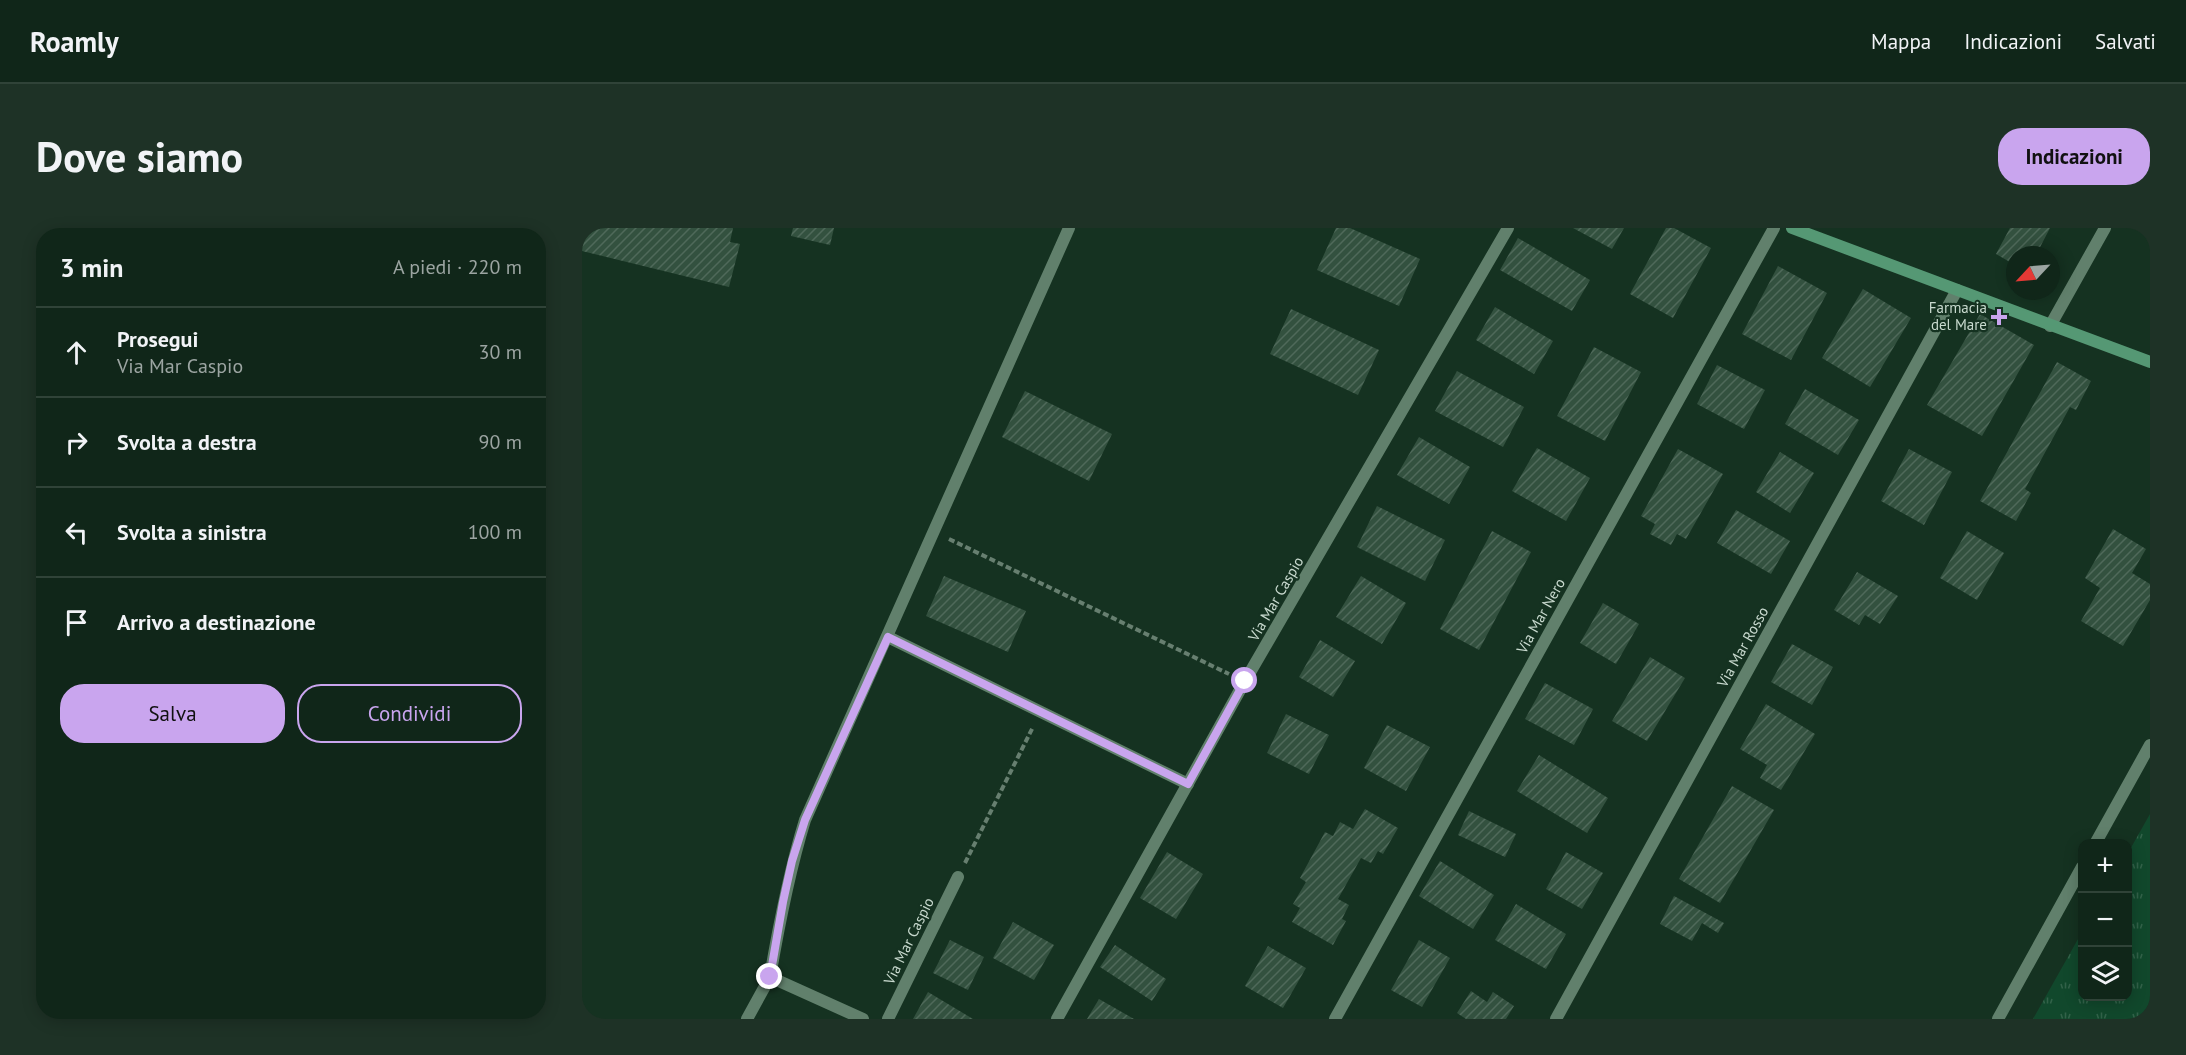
<!DOCTYPE html>
<html lang="it">
<meta charset="utf-8">
<style>
:root{--surface:#102619;--page:#1e3226;--text:#f1f3f6;--muted:#9ca5a2;--line:#304338;--accent:#c9a5ee}
body{margin:0;font-family:"PT Sans",sans-serif;background:var(--page);color:var(--text)}
.controls{position:absolute;right:18px;bottom:18px;display:grid;overflow:hidden;border-radius:12px;box-shadow:0 3px 15px #0003}
.controls button{width:54px;height:54px;display:grid;place-items:center;padding:0;border:0;border-bottom:2px solid var(--line);background:var(--surface);color:var(--text);font:30px sans-serif}
.compass{position:absolute;left:1424px;top:18px;width:54px;height:54px;border-radius:50%;background:var(--surface);box-shadow:0 3px 15px #0003;rotate:244deg}
.stop{position:absolute;width:18px;height:18px;margin:-14px;border:4px solid #c9a5ee;border-radius:50%;background:#fff}
.stop.end{background:#c9a5ee;border-color:#fff;box-shadow:0 2px 6px #0008}
.list{margin:0;padding:0;list-style:none}
h2{display:flex;justify-content:space-between;align-items:center;height:78px;margin:0;padding:0 24px;font-size:26px}
h2 small{font-size:20px;font-weight:400;color:var(--muted)}
.list li{display:grid;grid-template-columns:39px 1fr auto;gap:18px;align-items:center;box-sizing:border-box;height:90px;padding:0 24px;border-top:2px solid var(--line)}
.list b{display:block;font-size:22px;white-space:nowrap}
.list p{margin:0;font-size:20px;white-space:nowrap;color:var(--muted)}
.list em{font-size:20px;font-style:normal;color:var(--muted)}
.actions{display:flex;gap:12px;padding:18px 24px}
.actions a{flex:1;padding:14px 0;border:2px solid var(--accent);border-radius:24px;text-align:center;font-size:21px;color:var(--accent)}
.actions .main{background:var(--accent);color:#111}
.icon{flex:none;width:33px;height:33px;fill:none;stroke:currentColor;stroke-width:2;stroke-linecap:round;stroke-linejoin:round}
.map{position:relative;flex:none;width:1568px;height:791px;overflow:hidden;border-radius:24px}
header{display:flex;align-items:center;gap:36px;box-sizing:border-box;height:84px;padding:0 30px;background:var(--surface);border-bottom:2px solid var(--line)}
header strong{font-size:28px}
nav{display:flex;gap:33px;margin-inline-start:auto;font-size:21px}
.intro{display:flex;align-items:center;justify-content:space-between;box-sizing:border-box;height:144px;padding:0 36px}
h1{margin:0;font-size:42px}
.button{padding:15px 27px;border-radius:24px;background:var(--accent);color:#111;font-size:21px;font-weight:700}
main{display:flex;gap:36px;padding:0 36px}
aside{flex:1;background:var(--surface);border-radius:24px;box-shadow:0 3px 15px #0003}
.map>svg:first-child{display:block}
.grass{fill:url(#grass-tufts)}
.building{fill:url(#building-hatch)}
.lines{fill:none;stroke-linecap:round;stroke-linejoin:round}
.path{stroke:#677f70;stroke-width:4;stroke-dasharray:6 3;stroke-linecap:butt}
.street{stroke:#61806c;stroke-width:12}
.secondary{stroke:#559874;stroke-width:12}
.route{stroke:#c9a5ee;stroke-width:8}
.poi-dot{fill:#c9a5ee;stroke:#153221;stroke-width:2}
.labels{text-anchor:middle;stroke-width:4.5;stroke-linejoin:round;paint-order:stroke}
.poi-label{font-size:15px;fill:#c8d9ce;stroke:#153221;text-anchor:end}
.street-label{font-size:15px;fill:#c8d9ce;stroke:#153221}
</style>
<header>
<strong>Roamly</strong>
<nav><a>Mappa</a><a>Indicazioni</a><a>Salvati</a></nav>
</header>
<div class="intro"><h1>Dove siamo</h1><a class="button">Indicazioni</a></div>
<main>
<aside>
<h2>3 min<small>A piedi · 220 m</small></h2>
<ul class="list">
<li><svg class="icon" aria-label="ahead" viewBox="0 0 24 24"><path d="M12 20V5M6 11l6-6 6 6"/></svg><div><b>Prosegui</b><p>Via Mar Caspio</p></div><em>30 m</em></li>
<li><svg class="icon" aria-label="right" viewBox="0 0 24 24"><path d="M7 20v-9h11M14 6l5 5-5 5"/></svg><div><b>Svolta a destra</b></div><em>90 m</em></li>
<li><svg class="icon" aria-label="left" viewBox="0 0 24 24"><path d="M17 20v-9H6M10 6l-5 5 5 5"/></svg><div><b>Svolta a sinistra</b></div><em>100 m</em></li>
<li><svg class="icon" aria-label="arrive" viewBox="0 0 24 24"><path d="M6 21V4h12l-3 4 3 4H6"/></svg><div><b>Arrivo a destinazione</b></div></li>
</ul>
<div class="actions"><a class="main">Salva</a><a>Condividi</a></div>
</aside>
<div class="map">
<svg width="1568" height="791" viewBox="0 0 1568 791">
<defs>
<pattern id="grass-tufts" width="24" height="20" patternUnits="userSpaceOnUse" patternTransform="scale(1.5)"><rect width="24" height="20" fill="#11482c"/><path d="M3 7l-1-3M5 7V3M7 7l1-3M15 17l-1-3M17 17v-4M19 17l1-3" fill="none" stroke="#326249"/></pattern>
<pattern id="building-hatch" width="6" height="6" patternUnits="userSpaceOnUse" patternTransform="scale(1.5)"><rect width="6" height="6" fill="#33513f"/><path d="M-1 1l2-2M0 6l6-6M5 7l2-2" fill="none" stroke="#4f695a"/></pattern>
</defs>
<rect width="100%" height="100%" fill="#153221"/>
<!-- grass -->
<polygon class="grass" points="1568,586 1568,791 1451,791 1500,704 1500,768 1546,768 1546,625"/>
<!-- building -->
<g class="building">
<polygon points="0,0 151,0 148,14 158,16 147,59 0,23"/>
<polygon points="211,0 252,0 248,17 209,8"/>
<polygon points="754,0 768,0 838,31 817,78 735,42"/>
<polygon points="991,0 1042,0 1030,21"/>
<polygon points="1084,0 1092,0 1129,20 1091,90 1048,66"/>
<polygon points="1428,0 1468,0 1454,27 1433,27 1433,37 1414,26"/>
<polygon points="936,10 1008,52 990,83 918,42"/>
<polygon points="1196,38 1245,65 1209,132 1160,106"/>
<polygon points="1281,61 1329,90 1288,159 1240,130"/>
<polygon points="913,79 971,113 952,146 894,112"/>
<polygon points="709,81 797,122 776,167 688,126"/>
<polygon points="1398,86 1452,117 1400,208 1345,177"/>
<polygon points="1012,119 1059,144 1023,213 975,188"/>
<polygon points="1475,134 1509,153 1494,182 1488,179 1443,261 1449,265 1434,293 1398,273"/>
<polygon points="1135,137 1183,162 1162,201 1115,176"/>
<polygon points="875,143 942,179 921,219 853,183"/>
<polygon points="1223,161 1277,192 1256,227 1203,196"/>
<polygon points="443,163 530,206 507,253 420,209"/>
<polygon points="837,209 888,239 867,276 815,247"/>
<polygon points="955,220 1008,250 984,293 930,263"/>
<polygon points="1096,221 1141,246 1104,311 1095,306 1089,317 1068,306 1073,296 1059,288"/>
<polygon points="1327,221 1370,244 1342,297 1299,273"/>
<polygon points="1198,224 1232,245 1208,285 1174,264"/>
<polygon points="795,278 863,312 843,353 775,319"/>
<polygon points="1154,282 1208,313 1189,346 1135,315"/>
<polygon points="1531,301 1564,321 1550,345 1568,356 1568,372 1541,418 1499,393 1518,360 1503,350"/>
<polygon points="910,303 949,324 897,422 858,401"/>
<polygon points="1385,303 1422,325 1395,372 1358,350"/>
<polygon points="1275,344 1316,368 1298,396 1283,387 1277,397 1252,382"/>
<polygon points="362,348 444,383 426,424 344,388"/>
<polygon points="779,348 824,375 800,416 754,389"/>
<polygon points="1021,375 1057,396 1034,436 998,415"/>
<polygon points="738,412 773,433 751,469 717,449"/>
<polygon points="1210,416 1251,439 1230,477 1189,454"/>
<polygon points="1068,429 1103,450 1065,513 1030,493"/>
<polygon points="963,455 1011,481 992,517 943,491"/>
<polygon points="1184,476 1233,506 1199,562 1178,550 1185,537 1158,521"/>
<polygon points="704,486 747,507 727,546 685,525"/>
<polygon points="805,497 848,519 824,563 782,540"/>
<polygon points="957,527 1026,570 1005,605 935,563"/>
<polygon points="1150,558 1192,582 1138,675 1097,651"/>
<polygon points="783,581 816,600 801,626 796,623 789,635 779,630 756,671 767,677 760,691 764,693 751,717 710,694 718,680 711,676 724,654 718,650 743,604 751,608 758,594 771,601"/>
<polygon points="887,583 934,606 923,629 876,607"/>
<polygon points="585,624 621,646 594,691 558,670"/>
<polygon points="984,624 1021,645 1000,681 964,661"/>
<polygon points="858,633 912,667 891,701 837,668"/>
<polygon points="1092,668 1142,695 1136,705 1120,695 1110,713 1078,696"/>
<polygon points="934,676 984,706 964,741 913,712"/>
<polygon points="431,694 472,717 452,752 411,730"/>
<polygon points="368,712 402,729 386,762 351,745"/>
<polygon points="837,712 868,730 840,779 809,762"/>
<polygon points="533,717 584,751 570,773 518,739"/>
<polygon points="686,718 724,740 701,780 663,758"/>
<polygon points="889,763 905,774 911,764 932,778 924,791 884,791 875,785"/>
<polygon points="346,764 391,791 331,791"/>
<polygon points="517,771 552,791 505,791"/>
</g>
<g class="lines">
<!-- path -->
<g class="path">
<polyline points="367,311 647,446"/>
<polyline points="383,635 451,499"/>
</g>
<!-- street -->
<g class="street">
<polyline points="1468,98 1523,0"/>
<polyline points="306,409 606,556"/>
<polyline points="1513,616 1568,517"/>
<path d="M 188,749 C 197,696 207,644 223,592 L 487,0"/>
<polyline points="165,791 188,749 281,791"/>
<polyline points="306,791 376,649"/>
<polyline points="475,791 663,453 926,0"/>
<polyline points="753,791 1192,0"/>
<polyline points="974,791 1375,62"/>
<polyline points="1416,791 1500,639"/>
</g>
<!-- secondary -->
<polyline class="secondary" points="1210,0 1568,134"/>
</g>
<g class="lines">
<!-- route -->
<polyline class="route" points="188,749 201,674 210,633 223,592 306,409 606,556 663,453"/>
</g>
<!-- markers -->
<path class="poi-dot" d="M1414 80h6v6h6v6h-6v6h-6v-6h-6v-6h6z"/>
<g class="labels">
<!-- poi labels -->
<g class="poi-label">
<text x="1405" y="85">Farmacia<tspan x="1405" dy="17">del Mare</tspan></text>
</g>
<!-- street labels -->
<g class="street-label">
<text transform="translate(694 371) rotate(-60)" y="5">Via Mar Caspio</text>
<text transform="translate(959 388) rotate(-61)" y="5">Via Mar Nero</text>
<text transform="translate(1161 419) rotate(-61)" y="5">Via Mar Rosso</text>
<text transform="translate(327 713) rotate(-64)" y="5">Via Mar Caspio</text>
</g>
</g>
</svg>
<div class="controls">
<button>+</button>
<button>−</button>
<button><svg class="icon" aria-label="layers" viewBox="0 0 24 24"><path d="M12 4l9 5-9 5-9-5zM3 14l9 5 9-5"/></svg></button>
</div>
<svg class="compass" viewBox="-18 -18 36 36"><path d="M0-13l5 13h-10z" fill="#e53935"/><path d="M0 13l5-13h-10z" fill="#9ca5a2"/></svg>
<div class="stop" style="left:663px;top:453px"></div>
<div class="stop end" style="left:188px;top:749px"></div>
</div>
</main>
